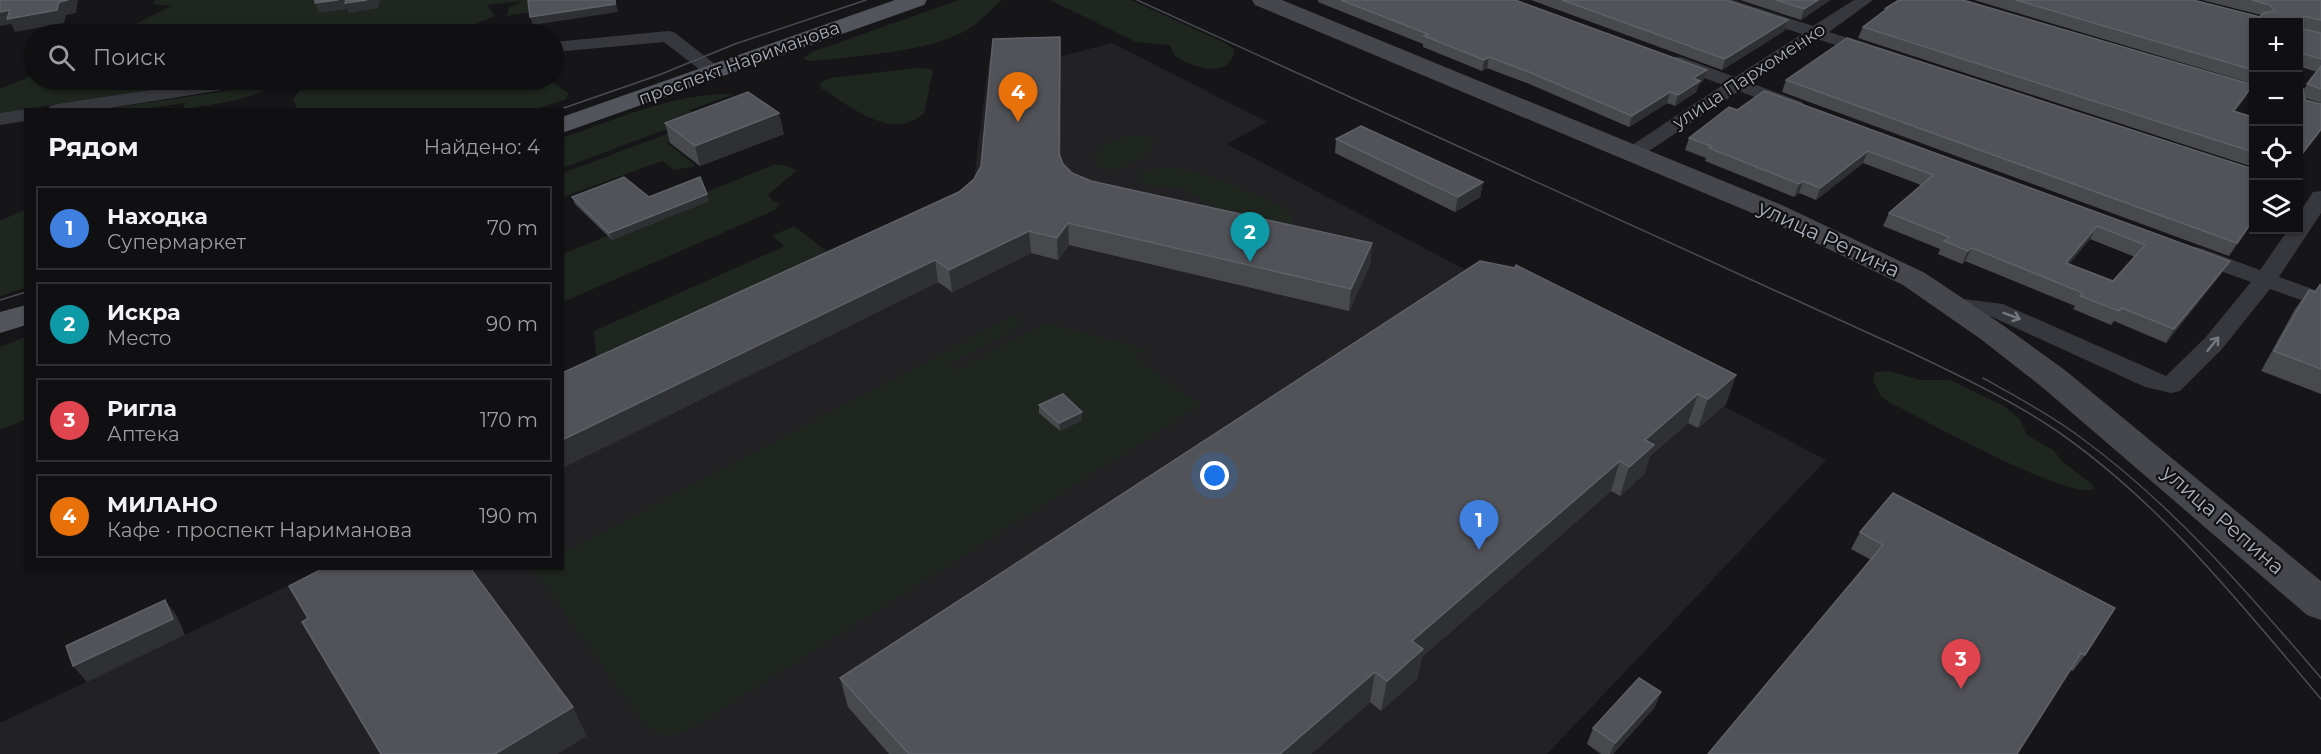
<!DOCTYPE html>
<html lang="ru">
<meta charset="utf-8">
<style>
:root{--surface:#101012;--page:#19191b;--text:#f1f3f6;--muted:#9c9d9f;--line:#303032;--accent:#b45309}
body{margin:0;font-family:Montserrat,sans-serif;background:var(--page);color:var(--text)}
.controls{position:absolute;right:18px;top:18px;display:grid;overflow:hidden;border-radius:0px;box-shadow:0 2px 4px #0004}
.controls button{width:54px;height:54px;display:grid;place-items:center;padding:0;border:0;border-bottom:2px solid var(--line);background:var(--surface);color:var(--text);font:30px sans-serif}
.you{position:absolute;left:1215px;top:476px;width:21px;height:21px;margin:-15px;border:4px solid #fff;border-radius:50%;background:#1a73e8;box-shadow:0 0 0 9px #1a73e833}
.badge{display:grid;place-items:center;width:39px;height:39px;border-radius:50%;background:var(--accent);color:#fff;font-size:20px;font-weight:700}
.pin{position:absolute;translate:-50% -50px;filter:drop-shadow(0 2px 3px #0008)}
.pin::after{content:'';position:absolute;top:32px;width:21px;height:18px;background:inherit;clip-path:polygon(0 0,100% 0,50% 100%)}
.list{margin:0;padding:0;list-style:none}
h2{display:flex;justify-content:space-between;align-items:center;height:78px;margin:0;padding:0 24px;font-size:26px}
h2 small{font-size:20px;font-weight:400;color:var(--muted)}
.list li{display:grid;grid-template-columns:39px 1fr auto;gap:18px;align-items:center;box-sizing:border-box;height:84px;margin:0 12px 12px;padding:0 12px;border:2px solid var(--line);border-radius:0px}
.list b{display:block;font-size:22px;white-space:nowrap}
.list p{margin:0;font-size:20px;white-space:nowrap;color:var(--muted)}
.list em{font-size:20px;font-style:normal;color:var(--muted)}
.icon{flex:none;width:33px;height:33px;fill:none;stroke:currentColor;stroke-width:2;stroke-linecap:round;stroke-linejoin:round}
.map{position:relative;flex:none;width:2321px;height:754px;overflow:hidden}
.search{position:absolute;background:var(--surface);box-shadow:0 2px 4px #0004;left:24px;top:24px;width:540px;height:66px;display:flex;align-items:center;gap:15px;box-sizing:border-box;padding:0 21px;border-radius:33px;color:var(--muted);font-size:22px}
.panel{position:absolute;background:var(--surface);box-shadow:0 2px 4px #0004;left:24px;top:108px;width:540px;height:462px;border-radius:0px}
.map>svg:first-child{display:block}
.built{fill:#222225}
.green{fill:#1e261f}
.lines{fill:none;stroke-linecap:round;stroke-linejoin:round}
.street{fill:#37383d;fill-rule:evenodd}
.secondary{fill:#45474d;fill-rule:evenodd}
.primary{fill:#53555c;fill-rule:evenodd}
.tram{stroke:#4a4c52;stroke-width:1.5}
.wall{fill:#47494d;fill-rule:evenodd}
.shaded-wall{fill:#2f3033}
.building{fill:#525359;stroke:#5f6168;stroke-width:1.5;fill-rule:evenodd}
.oneway{stroke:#757881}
.labels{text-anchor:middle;stroke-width:4.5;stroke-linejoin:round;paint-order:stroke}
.far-street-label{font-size:18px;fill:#a8adb8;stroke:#111113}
.street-label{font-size:21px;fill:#a8adb8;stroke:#111113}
</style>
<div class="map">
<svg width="2321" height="754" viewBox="0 0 2321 754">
<rect width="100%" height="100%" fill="#161618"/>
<!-- built -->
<polygon class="built" points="1112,43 1267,122 1227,144 1826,460 1547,754 0,754 0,723 323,569 562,568 563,394 972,194 989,59 1062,56"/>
<!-- green -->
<g class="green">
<polygon points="155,0 603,0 507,16 509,7 525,1 487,5 495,16 473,25 421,31 412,34 116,34 171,6 153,4"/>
<path d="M 959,0 L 1002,0 C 990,11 977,25 963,32 C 925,52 867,54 825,60 L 810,61 L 803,59 L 812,52 Z"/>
<path d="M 1050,0 L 1131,0 L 1225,43 L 1234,49 C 1233,80 1191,68 1175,56 L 1170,45 L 1136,42 Z"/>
<path d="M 916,68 L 931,69 L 933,71 L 924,113 C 892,143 849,105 821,88 L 819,84 L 830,78 Z"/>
<polygon points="34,75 34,80 214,80 0,113 0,89"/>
<polygon points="307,80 550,80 569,94 566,99 537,109 297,109 293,99"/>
<path d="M 279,83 C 252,100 214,104 183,109 L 185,103 L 144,109 L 106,109 Z"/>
<path d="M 734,94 L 690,110 L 699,117 L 563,168 L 562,138 C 619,118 674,93 734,94 Z"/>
<polygon points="704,120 712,126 667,143 696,166 674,170 662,161 563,197 563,173"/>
<path d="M 1134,136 L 1147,137 L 1153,141 L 1151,152 C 1133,160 1119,175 1098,166 L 1094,159 C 1103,142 1115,138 1134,136 Z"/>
<polygon points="773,165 784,165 797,170 768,195 773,201 780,203 775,210 563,302 563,254 607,236 612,240 707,202 700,195"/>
<path d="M 1158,168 C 1200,167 1240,188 1278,205 L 1288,211 L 1295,224 L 1292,232 L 1238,217 L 1213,207 L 1180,187 L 1152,186 L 1139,180 L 1138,173 Z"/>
<polygon points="25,209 25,288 0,296 0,221"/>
<polygon points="794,226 841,262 598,374 594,331 785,246 772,236"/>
<path d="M 1013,316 L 1023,321 L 1016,328 L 948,366 L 955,371 L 1047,323 L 1149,350 L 1134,357 L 1201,405 L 697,725 C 673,736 664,741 643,723 L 533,569 L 562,568 L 563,553 Z"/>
<polygon points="25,337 25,420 0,430 0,347"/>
<path d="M 1890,371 L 1921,380 L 1950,380 L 2002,405 L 2019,418 L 2027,435 L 2053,450 L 2064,463 L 2092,484 L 2094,489 C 2071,502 1919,417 1889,402 L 1880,395 L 1873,379 L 1876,372 Z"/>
</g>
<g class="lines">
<!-- street -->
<g class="street">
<polygon points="1708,0 1733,0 1813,26 1854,0 1873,0 1829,32 1879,48 1882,52 1879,56 1873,57 1817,39 1751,83 1802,102 1805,106 1802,110 1788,110 1739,91 1640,157 1626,157 1623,153 1626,149 1723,85 1669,65 1666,61 1669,57 1681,57 1735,77 1802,34 1710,4"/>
<polygon points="668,31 674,32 720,68 723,72 720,76 708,76 664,42 554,52 554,42"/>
<polygon points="216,80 257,80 255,84 248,86 97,110 48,110 50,106 57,104"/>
<polygon points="26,109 26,121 0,125 0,113"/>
<polygon points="2321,191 2321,213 2279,277 2321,292 2321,307 2270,289 2222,349 2180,391 2171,393 2145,387 1990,316 1947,310 1943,305 1947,300 1955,298 2003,304 2166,376 2205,338 2251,282 2187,259 2184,254 2187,249 2195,247 2203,249 2260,270 2288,230 2298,230 2298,215 2313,192"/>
</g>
<!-- secondary -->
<polygon class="secondary" points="1252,0 1282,0 1784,206 1925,273 2004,326 2066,371 2321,581 2321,620 2307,615 2042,387 1982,340 1903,285 1764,218 1255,5"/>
<!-- primary -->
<g class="primary">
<polygon points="895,0 927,0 924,5 562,133 562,117"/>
<polygon points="26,305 26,325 0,333 0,312"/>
</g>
<!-- tram -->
<g class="tram">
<path d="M 1137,0 L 1910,352 C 1958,375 2007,398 2051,427 C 2158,499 2239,602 2321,699"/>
<polyline points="558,110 659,75 735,44 866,0"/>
<polyline points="0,300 26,292"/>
<path d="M 1983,378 C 2017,397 2052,416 2084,440 C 2175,507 2248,593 2321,678"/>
</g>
</g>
<!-- wall -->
<g class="wall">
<polygon points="1318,0 1515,0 1703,81 1699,84 1696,92 1675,106 1667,103 1629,127 1527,83 1487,68 1482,71 1423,47 1423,44 1318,2"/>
<polygon points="1531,0 1726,0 1788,20 1784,31 1722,70"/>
<polygon points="1740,0 1830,0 1801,20"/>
<polygon points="1974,0 2193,0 2260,17 2261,15 2202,0 2321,0 2321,103 2305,98 2321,131 2298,160 2303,90 2317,72 2298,66 2298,22 2253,22 2253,84"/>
<polygon points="1886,8 2246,97 2235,111 2253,117 2253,167 1858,38 1863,27 1885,11"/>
<polygon points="1060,37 1061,56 1061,158 1063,164 1072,173 1091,181 1372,243 1370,265 1349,311 1069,245 1058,260 1031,253 952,292 938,282 562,468 959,192 974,179"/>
<polygon points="1786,80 2253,222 2229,256 1782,92"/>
<path d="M 1764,91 L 2221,274 L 2166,343 L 2114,321 L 2111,325 L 2073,309 L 2075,306 L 1965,261 L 1962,264 L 1938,254 L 1940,249 L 1883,226 L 1889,213 L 1921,185 L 1863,163 L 1816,200 L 1799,193 L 1794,197 L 1705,161 L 1706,158 L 1685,150 L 1689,138 L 1737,110 ZM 2090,239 L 2135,257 L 2113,281 L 2069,264 Z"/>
<polygon points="665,123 784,134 700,166 670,143"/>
<polygon points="1336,139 1483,182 1480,197 1455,212 1335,153"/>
<polygon points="572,197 709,201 612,240 575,204"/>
<polygon points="2321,283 2321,394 2261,371 2295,309 2309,290 2315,292"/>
<polygon points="1736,375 1726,404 1698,428 1688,423 1650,456 1644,474 1620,496 1611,491 1422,657 1417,679 1381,711 1370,702 1311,754 889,754 848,707 840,678"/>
<polygon points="1039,405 1082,420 1060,431 1039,413"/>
<polygon points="1860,532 2085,655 2073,671 2070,670 1851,549"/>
<polygon points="1661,692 1654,708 1613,754 1601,754 1587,744 1593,728"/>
</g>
<!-- shaded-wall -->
<g class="shaded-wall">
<polygon points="68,0 78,0 76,13 66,15 64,23 15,32 11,24 0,26 0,12"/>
<polygon points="338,0 380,0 378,8 349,13 347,9 319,13 315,3"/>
<polygon points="615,0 618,12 533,25 530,17"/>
<polygon points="1818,0 1830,0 1801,20 1804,9"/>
<polygon points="1788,20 1784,31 1722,70 1725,59"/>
<polygon points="1060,37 1061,56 1061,175 1059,154"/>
<polygon points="1489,57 1487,68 1482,71 1484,60"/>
<polygon points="1707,70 1703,81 1699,84 1696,92 1675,106 1678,95 1693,78"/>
<polygon points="2253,85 2246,97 2226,123 2233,111"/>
<polygon points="1670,92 1667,103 1629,127 1632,116"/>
<polygon points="779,113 784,134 700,166 695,146"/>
<polygon points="2321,129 2321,131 2298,160 2298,159"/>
<polygon points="1868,151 1863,163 1816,200 1820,188"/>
<polygon points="1803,181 1799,193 1794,197 1799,184"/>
<polygon points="1483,182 1480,197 1455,212 1458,197"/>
<polygon points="707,194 709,201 612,240 609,233"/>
<polygon points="2253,220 2253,222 2229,256 2237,243"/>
<polygon points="1068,223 1069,245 1058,260 1057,238"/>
<polygon points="2097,226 2090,239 2059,276 2066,263"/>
<polygon points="1029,231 1031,253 952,292 949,270"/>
<polygon points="1372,243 1370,265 1349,311 1351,289"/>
<polygon points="1972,248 1965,261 1962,264 1968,251"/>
<polygon points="935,260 938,282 562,468 562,440"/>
<polygon points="2230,261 2221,274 2166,343 2174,329"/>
<polygon points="1736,375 1726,404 1698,428 1708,399"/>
<polygon points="1698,394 1688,423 1650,456 1644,474 1620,496 1629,467 1645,440"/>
<polygon points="1082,412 1082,420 1060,431 1059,423"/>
<polygon points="1620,461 1611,491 1422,657 1417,679 1381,711 1387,681 1412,641"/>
<polygon points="165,600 177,616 185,635 87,682 73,666"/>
<polygon points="1375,672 1370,702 1311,754 1280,754"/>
<polygon points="1661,692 1654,708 1613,754 1610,754 1615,743"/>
<polygon points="573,707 587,736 558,754 495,754"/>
</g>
<!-- building -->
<g class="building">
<polygon points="0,0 68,0 59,2 57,10 7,19 10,10 0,12"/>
<polygon points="315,0 338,0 315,3"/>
<polygon points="346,0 367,0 345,3"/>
<polygon points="528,0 615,0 615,4 530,17"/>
<polygon points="1341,0 1515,0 1707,70 1693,78 1700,81 1678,95 1670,92 1632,116 1529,72 1489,57 1484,60 1424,36 1428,34"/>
<polygon points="1562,0 1726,0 1788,20 1725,59"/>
<polygon points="1776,0 1818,0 1804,9"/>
<polygon points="1899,0 1963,0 2253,85 2233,111 2253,117 2253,152 1863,27 1888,8 1886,8"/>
<polygon points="2016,0 2193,0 2260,17 2263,13 2275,11 2270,5 2252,0 2321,0 2321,20 2303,16 2303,29 2321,33 2321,59 2298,52 2298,22 2253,22 2253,70"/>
<polygon points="1060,37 1059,154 1063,164 1072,173 1091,181 1372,243 1351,289 1068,223 1057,238 1029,231 949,270 935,260 562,440 562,373 959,192 974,179 981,166 993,39"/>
<polygon points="1847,38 2253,169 2253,220 2237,243 1786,80"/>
<polygon points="2321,66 2321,89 2307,84"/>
<polygon points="2303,89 2305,100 2321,104 2321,129 2298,159 2298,95"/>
<path d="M 1764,91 L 1768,92 L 2230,261 L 2174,329 L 2122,308 L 2119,311 L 2080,296 L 2083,293 L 1972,248 L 1968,251 L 1944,241 L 1949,237 L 1889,213 L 1933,175 L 1868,151 L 1820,188 L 1803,181 L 1799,184 L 1709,148 L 1711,146 L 1689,138 L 1729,107 L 1737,110 ZM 2097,226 L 2145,245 L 2113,281 L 2066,263 Z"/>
<polygon points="748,92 779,113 695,146 665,123"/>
<polygon points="1361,126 1483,182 1458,197 1336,139"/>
<polygon points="624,177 649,197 700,177 707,194 609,233 572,197"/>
<polygon points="1480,261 1515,268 1516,265 1736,375 1708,399 1698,394 1645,440 1654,445 1629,467 1620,461 1412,641 1423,649 1387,681 1375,672 1280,754 909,754 840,678"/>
<polygon points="2320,285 2321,286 2321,369 2274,351 2309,290 2315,292"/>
<polygon points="1063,394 1082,412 1059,423 1039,405"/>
<polygon points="1893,493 2115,608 2085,655 2081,653 2017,754 1708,754 1883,545 1860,532"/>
<polygon points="324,568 470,568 573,707 495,754 381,754 302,622 308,618 289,586"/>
<polygon points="165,600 173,619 73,666 66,646"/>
<polygon points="1639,678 1661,692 1615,743 1593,728"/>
</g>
<!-- one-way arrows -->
<defs><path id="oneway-shaft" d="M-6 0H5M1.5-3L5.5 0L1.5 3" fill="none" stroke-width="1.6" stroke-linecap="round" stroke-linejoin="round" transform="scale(1.5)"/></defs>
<g class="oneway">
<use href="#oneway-shaft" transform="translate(2012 316) rotate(21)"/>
<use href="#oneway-shaft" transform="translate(2213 344) rotate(-51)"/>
</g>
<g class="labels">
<!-- far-street labels -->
<g class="far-street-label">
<text transform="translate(739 63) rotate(-20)" y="6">проспект Нариманова</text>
<text transform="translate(1749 76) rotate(-33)" y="6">улица Пархоменко</text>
</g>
<!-- street labels -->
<g class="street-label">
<text transform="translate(1829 239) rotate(25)" y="7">улица Репина</text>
<text transform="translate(2223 520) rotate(41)" y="7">улица Репина</text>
</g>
</g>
</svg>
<div class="controls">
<button>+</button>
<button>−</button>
<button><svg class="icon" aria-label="locate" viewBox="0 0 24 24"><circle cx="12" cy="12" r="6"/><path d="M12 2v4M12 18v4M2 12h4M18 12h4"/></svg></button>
<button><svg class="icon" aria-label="layers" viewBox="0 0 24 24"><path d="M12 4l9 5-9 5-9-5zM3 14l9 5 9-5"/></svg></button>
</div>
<div class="you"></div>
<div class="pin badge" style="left:1479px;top:550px;background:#3f7fe0">1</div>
<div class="pin badge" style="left:1250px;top:262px;background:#0f9aa8">2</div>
<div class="pin badge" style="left:1961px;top:689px;background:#e0444e">3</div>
<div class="pin badge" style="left:1018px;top:122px;background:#e8710a">4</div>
<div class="search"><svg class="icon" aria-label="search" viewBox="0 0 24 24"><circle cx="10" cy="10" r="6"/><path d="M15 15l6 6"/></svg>Поиск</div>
<section class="panel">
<h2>Рядом<small>Найдено: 4</small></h2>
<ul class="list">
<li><span class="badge" style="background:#3f7fe0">1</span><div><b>Находка</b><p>Супермаркет</p></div><em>70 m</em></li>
<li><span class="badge" style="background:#0f9aa8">2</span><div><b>Искра</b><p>Место</p></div><em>90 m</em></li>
<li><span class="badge" style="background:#e0444e">3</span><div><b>Ригла</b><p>Аптека</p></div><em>170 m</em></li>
<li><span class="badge" style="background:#e8710a">4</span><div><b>МИЛАНО</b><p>Кафе · проспект Нариманова</p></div><em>190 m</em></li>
</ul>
</section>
</div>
